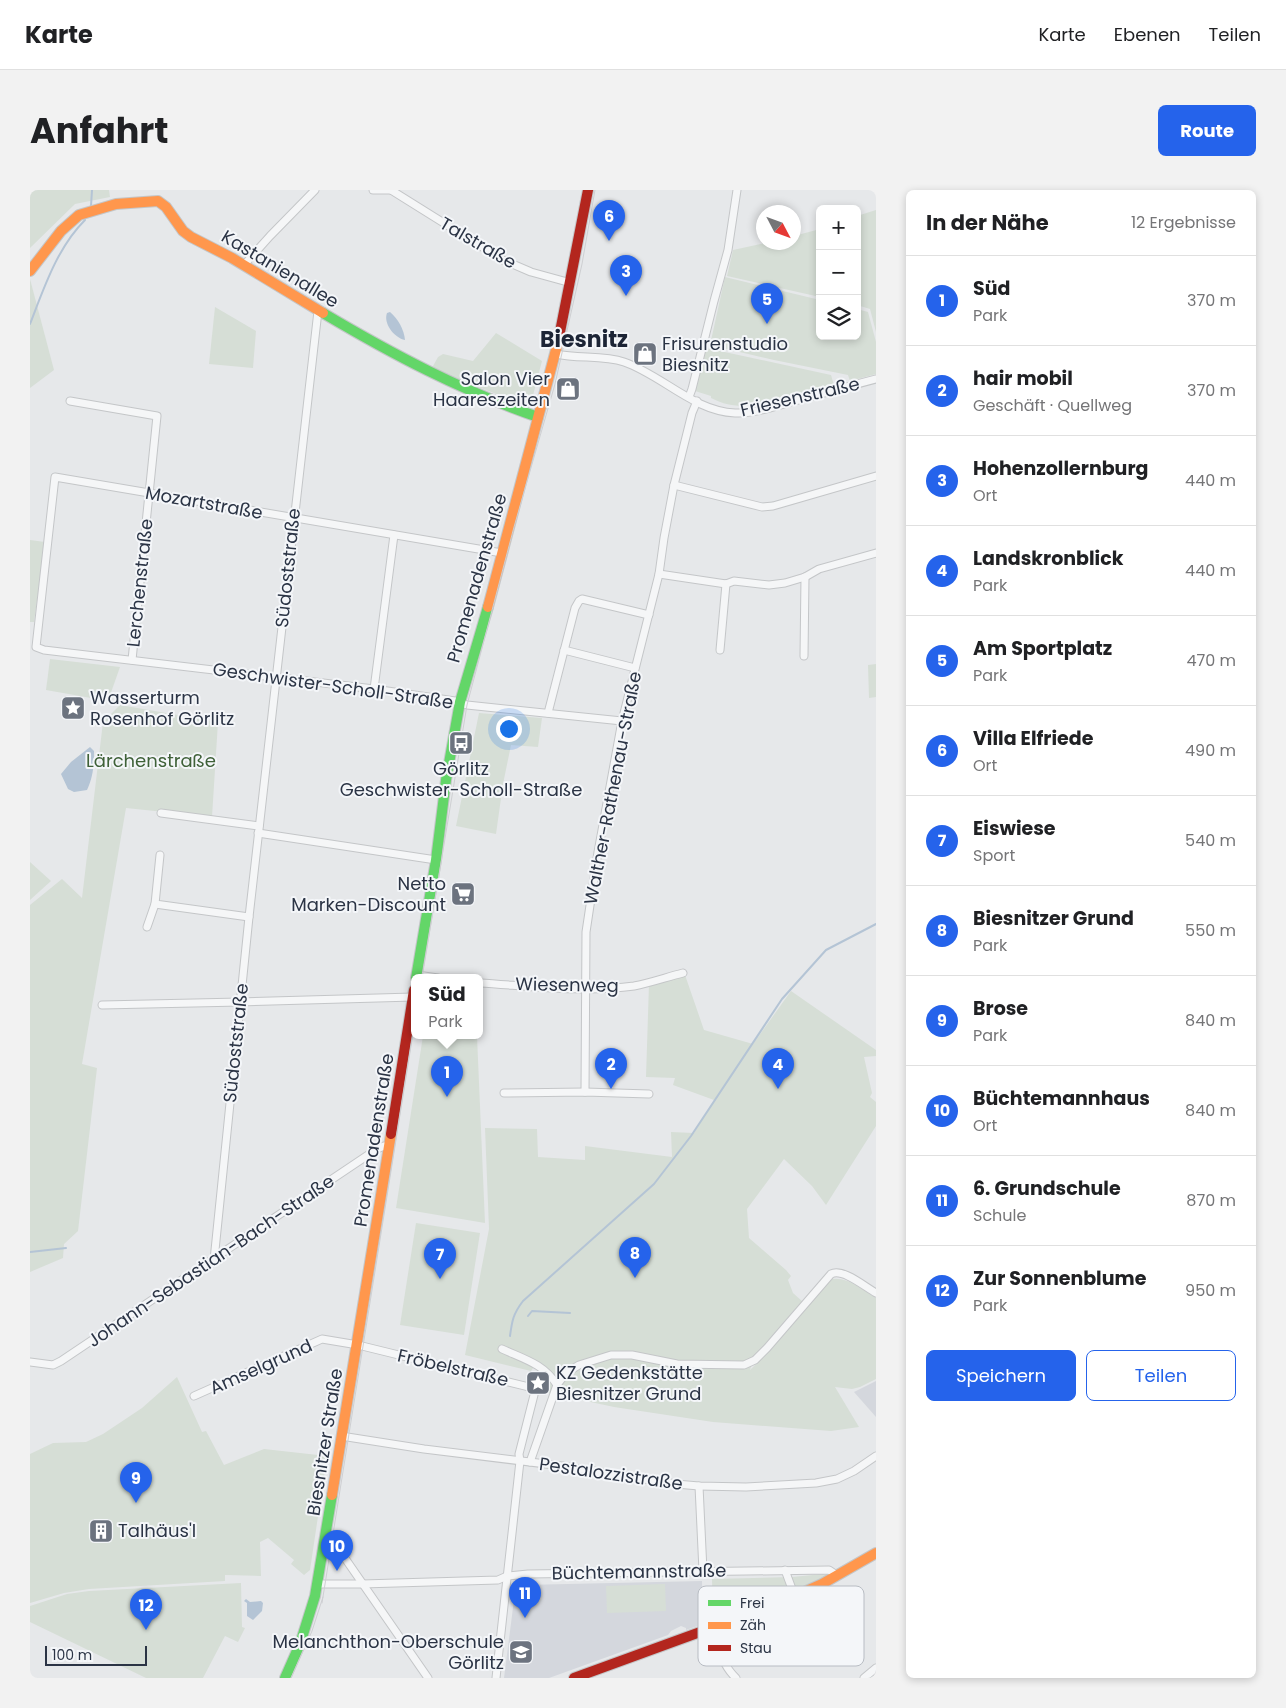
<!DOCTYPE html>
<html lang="de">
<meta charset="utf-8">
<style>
:root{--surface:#fff;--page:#f2f2f2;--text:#202124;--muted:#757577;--line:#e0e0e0;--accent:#2563eb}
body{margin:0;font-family:Poppins,sans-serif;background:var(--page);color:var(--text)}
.controls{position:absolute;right:15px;top:15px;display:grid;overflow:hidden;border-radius:8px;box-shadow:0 2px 8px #0003}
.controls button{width:45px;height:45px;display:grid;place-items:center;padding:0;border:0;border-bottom:1px solid var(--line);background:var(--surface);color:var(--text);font:25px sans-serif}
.compass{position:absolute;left:726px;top:15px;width:45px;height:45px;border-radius:50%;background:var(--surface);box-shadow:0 2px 8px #0003;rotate:131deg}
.scale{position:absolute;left:15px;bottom:12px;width:102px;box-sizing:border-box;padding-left:5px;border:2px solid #2b3445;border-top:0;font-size:14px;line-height:18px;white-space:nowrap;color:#2b3445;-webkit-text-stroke:4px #f4f6f9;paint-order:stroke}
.you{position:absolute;left:478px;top:538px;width:18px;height:18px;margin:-12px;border:4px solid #fff;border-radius:50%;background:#1a73e8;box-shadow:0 0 0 8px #1a73e833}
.badge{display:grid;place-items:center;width:32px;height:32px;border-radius:50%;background:var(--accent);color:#fff;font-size:16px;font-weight:700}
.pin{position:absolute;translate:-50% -41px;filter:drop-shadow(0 1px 2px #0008)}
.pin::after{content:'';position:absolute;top:26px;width:18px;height:15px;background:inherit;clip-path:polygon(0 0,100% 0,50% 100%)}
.popup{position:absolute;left:381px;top:784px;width:72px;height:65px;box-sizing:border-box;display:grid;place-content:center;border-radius:8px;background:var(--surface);filter:drop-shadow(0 1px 4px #0005);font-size:16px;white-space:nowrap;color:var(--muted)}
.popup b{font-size:19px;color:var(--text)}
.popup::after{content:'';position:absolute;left:50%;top:100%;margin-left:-10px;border:10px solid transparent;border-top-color:var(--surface)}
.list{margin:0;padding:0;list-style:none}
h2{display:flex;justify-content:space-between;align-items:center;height:65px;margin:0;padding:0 20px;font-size:21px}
h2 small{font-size:16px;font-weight:400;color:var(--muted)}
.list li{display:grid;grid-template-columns:32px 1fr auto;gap:15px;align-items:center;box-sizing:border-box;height:90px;padding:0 20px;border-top:1px solid var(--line)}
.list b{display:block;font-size:19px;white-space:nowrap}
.list p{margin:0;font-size:16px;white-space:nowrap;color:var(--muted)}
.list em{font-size:16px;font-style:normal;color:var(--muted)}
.actions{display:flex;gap:10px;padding:15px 20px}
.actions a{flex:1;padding:11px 0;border:1px solid var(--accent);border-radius:8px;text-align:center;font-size:18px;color:var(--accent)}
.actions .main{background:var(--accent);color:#fff}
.icon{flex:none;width:28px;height:28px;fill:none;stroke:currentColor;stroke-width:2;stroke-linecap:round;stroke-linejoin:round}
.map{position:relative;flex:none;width:846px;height:1488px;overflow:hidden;border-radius:8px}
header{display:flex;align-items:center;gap:30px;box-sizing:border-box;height:70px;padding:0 25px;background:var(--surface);border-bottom:1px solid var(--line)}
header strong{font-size:24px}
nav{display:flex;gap:28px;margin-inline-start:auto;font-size:18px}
.intro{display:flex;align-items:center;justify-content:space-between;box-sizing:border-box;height:120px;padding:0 30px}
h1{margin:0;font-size:35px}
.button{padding:12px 22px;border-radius:8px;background:var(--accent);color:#fff;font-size:18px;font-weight:700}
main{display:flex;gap:30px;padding:0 30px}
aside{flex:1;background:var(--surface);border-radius:8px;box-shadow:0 2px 8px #0003}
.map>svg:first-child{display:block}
.built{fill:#d4d7dd}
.green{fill:#d6ded6}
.water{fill:#b4c4d5}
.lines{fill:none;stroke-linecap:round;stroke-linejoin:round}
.stream{stroke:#b4c4d5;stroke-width:2}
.street-casing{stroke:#c4c6c8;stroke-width:9}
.fast-casing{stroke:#c4c6c8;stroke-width:12}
.slow-casing{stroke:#c4c6c8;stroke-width:12}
.jam-casing{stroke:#c4c6c8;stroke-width:12}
.street{stroke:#f5f6f7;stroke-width:7}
.fast{stroke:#63d668;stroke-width:10}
.slow{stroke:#ff974d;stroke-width:10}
.jam{stroke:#b3261e;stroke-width:10}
.tram{stroke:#cecfd2;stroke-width:1}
.labels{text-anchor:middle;stroke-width:4;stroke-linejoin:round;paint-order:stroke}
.street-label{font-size:18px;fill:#2b3445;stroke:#f4f6f9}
.poi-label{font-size:18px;fill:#2b3445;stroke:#f4f6f9;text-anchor:start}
.park-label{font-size:18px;fill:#3f6138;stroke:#f4f6f9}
.district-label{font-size:22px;font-weight:bold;fill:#1d2536;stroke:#f4f6f9}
.key{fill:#f4f6f9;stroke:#b8bcc3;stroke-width:1}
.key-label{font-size:14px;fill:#2b3445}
</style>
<header>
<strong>Karte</strong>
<nav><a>Karte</a><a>Ebenen</a><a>Teilen</a></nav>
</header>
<div class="intro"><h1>Anfahrt</h1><a class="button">Route</a></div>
<main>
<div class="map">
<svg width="846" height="1488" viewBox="0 0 846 1488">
<rect width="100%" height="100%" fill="#e6e8ea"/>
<!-- built -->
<g class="built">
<polygon points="846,1191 846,1227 824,1202"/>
<polygon points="672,1391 673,1434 656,1440 656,1438 651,1436 641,1441 638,1445 519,1488 474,1488 485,1402 493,1395"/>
</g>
<!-- green -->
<g class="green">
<polygon points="0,0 79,0 80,7 45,14 0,58"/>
<polygon points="846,20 846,142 840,119 827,115 827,26"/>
<polygon points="790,39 790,107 697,86 703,60 735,53 764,52 764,46"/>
<polygon points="695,87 790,110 790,146 827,146 827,119 838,122 846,152 846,184 820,191 818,185 744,170 680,155"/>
<polygon points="0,89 24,180 0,198"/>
<polygon points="185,117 226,141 223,178 179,174"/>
<polygon points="466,143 512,171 500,217 406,181 403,176 408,167 413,164 443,171"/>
<path d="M 676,158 L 801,185 L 804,195 L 715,216 C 702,216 693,214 681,208 L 681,206 L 665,201 Z"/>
<polygon points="0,350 15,352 4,432 0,432"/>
<polygon points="20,469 90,477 78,511 16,500"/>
<polygon points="846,474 846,507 839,508 838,475"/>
<polygon points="90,515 188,532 182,627 96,618 52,874 67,878 48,1041 34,1054 33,1068 0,1082 0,715 32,689 52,708 73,532"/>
<polygon points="449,523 512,528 508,557 481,555 473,594 466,644 426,636"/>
<polygon points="0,672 21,691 0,710"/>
<path d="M 655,785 L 674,840 L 723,854 L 761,801 L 846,860 L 846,866 L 834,867 L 842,903 L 840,907 L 846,912 L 846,936 L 796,1015 L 782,996 L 754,969 L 717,1019 L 719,1048 L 756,1080 L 761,1086 L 758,1090 L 763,1103 L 773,1112 L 724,1168 L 720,1180 L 736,1164 L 798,1090 C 815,1084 833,1100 846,1108 L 846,1189 L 830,1197 L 822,1199 L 805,1197 L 829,1237 L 801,1241 L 683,1232 L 584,1217 L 509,1201 L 516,1178 L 506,1174 L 501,1181 L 435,1165 L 459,1039 L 455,938 L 507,939 L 508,967 L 555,970 L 555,956 L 642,967 L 641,942 L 664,943 L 684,910 L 643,895 L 645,888 L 616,887 L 619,794 Z"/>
<polygon points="393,846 447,846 455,1033 366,1018"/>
<polygon points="386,1033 450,1043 434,1145 370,1135"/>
<polygon points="147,1187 172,1242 176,1241 194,1275 234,1259 297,1266 280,1380 274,1385 261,1374 264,1370 238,1348 230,1352 231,1386 195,1385 195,1391 59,1399 34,1403 0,1413 0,1264 23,1253 56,1252 73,1244 112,1218"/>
<polygon points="793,1384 799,1387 759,1404 683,1429 682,1389 762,1387"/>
<polygon points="211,1393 212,1437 215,1438 208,1452 195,1446 173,1488 116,1488 0,1432 0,1416 37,1404 59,1401"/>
<polygon points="635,1394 636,1421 577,1423 576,1396"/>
</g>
<!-- water -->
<g class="water">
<path d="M 360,122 C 368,129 374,139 375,150 C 364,148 353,133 357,123 Z"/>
<path d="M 60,557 L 64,561 C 64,576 63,587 57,600 L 44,602 L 38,599 L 31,584 L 41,572 Z"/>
<polygon points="216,1409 220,1412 231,1411 233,1413 232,1421 223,1430 217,1426 217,1413 214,1411"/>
</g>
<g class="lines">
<!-- stream -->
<g class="stream">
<polyline points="61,16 62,0"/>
<path d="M 0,134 C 14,98 27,58 55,30"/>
<polyline points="0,1062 36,1058"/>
<polyline points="498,1126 502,1121 540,1123"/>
<path d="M 480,1146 C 482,1131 483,1124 493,1111 L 624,994 L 661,946 L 752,809 L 796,760 L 846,734"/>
</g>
<defs>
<g id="street">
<polyline points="343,0 361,0"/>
<polyline points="361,0 473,70 501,82 541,93"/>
<polyline points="214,75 240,46 285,0"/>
<path d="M 526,164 C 548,169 573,165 594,172 C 632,185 663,221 705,223 C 724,224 746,216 765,211 C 792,204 819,196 846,189"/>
<polyline points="659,207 662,199 684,111 698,60 707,0"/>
<polyline points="40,211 127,226 102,470"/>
<polyline points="644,295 732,317 743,316 846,286"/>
<polyline points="472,363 25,287 6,457 14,460 344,499 425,511 437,515 592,531"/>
<polyline points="629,384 696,394"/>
<polyline points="696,394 704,391 739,395 755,393 775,387 789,379 846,363"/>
<polyline points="534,460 605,478"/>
<polyline points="690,460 696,394"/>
<polyline points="774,466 775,387"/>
<polyline points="344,499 364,345"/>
<polyline points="518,523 545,418 549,411 552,409 619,425"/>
<polyline points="131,623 229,636"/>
<polyline points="228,643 406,670"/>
<polyline points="130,665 125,714 219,727"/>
<polyline points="117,737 125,714"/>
<polyline points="387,785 408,788"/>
<path d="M 450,793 C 500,796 554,803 604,796 C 620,793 637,787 653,783"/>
<polyline points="72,815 210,812 383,807"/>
<polyline points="555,902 556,742 568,662 592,531 629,384 634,348 644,295 662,223 667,211"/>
<polyline points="474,903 555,902 619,904"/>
<polyline points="184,1070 219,727 288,121"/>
<path d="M 472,1159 C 494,1169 514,1174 527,1195"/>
<polyline points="0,1172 23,1175 31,1171 347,959 354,956 359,957"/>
<polyline points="164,1206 292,1149 328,1155 503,1198 504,1205 489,1264 490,1271 466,1488"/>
<polyline points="311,1246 394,1259 532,1276 646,1294 669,1296 716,1297 786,1293 807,1289 824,1281 846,1266"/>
<path d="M 500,1272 L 527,1195 L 536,1183 L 549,1175 L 581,1165 L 602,1165 L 647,1174 L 714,1175 L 725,1170 L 737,1158 L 801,1084 C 813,1078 835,1097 846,1103"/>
<polyline points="669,1296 673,1381"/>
<polyline points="310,1361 398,1488"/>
<polyline points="755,1380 765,1407"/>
<polyline points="288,1394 332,1394 468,1390 477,1386 498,1384 799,1380 808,1386"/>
<path d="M 682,1438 C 688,1456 692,1475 706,1488"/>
<polyline points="834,1488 846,1478"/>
</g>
<g id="fast">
<path d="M 293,123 C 362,164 432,201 508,227"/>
<polyline points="386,788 406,670 416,590 430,512 458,417"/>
<polyline points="255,1488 270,1454 285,1406 302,1305"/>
</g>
<g id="slow">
<polyline points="0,81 31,41 49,25 86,14 128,11 136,17 153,41 161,47 202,68 293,123"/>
<polyline points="458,417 528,152"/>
<polyline points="302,1305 361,944"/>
<polyline points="747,1414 792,1394 846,1363"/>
</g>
<g id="jam">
<polyline points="528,152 558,0"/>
<polyline points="361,944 384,800"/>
<polyline points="544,1488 747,1414"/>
</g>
</defs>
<!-- street casing -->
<use href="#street" class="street-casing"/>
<!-- fast casing -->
<use href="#fast" class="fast-casing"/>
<!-- slow casing -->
<use href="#slow" class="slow-casing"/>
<!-- jam casing -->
<use href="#jam" class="jam-casing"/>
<!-- street -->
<use href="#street" class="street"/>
<!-- fast -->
<use href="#fast" class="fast"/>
<!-- slow -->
<use href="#slow" class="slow"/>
<!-- jam -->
<use href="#jam" class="jam"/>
<!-- tram -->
<g class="tram">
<polyline points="392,788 437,515 484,337 525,194 552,74 565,0"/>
<polyline points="292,1413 384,837"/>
<polyline points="261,1488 282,1441 293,1407"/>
</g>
</g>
<!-- icons -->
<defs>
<symbol id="shop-square" viewBox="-11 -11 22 22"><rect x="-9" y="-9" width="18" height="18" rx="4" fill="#6c737f" stroke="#f4f6f9"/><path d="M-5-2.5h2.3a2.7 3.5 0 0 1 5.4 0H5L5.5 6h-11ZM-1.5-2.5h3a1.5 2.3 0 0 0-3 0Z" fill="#fff"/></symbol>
<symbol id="sight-square" viewBox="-11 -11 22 22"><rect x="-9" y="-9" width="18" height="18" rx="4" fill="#6c737f" stroke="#f4f6f9"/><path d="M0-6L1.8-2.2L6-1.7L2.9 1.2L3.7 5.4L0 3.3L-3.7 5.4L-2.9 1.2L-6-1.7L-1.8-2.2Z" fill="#fff"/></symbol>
<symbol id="bus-square" viewBox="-11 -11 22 22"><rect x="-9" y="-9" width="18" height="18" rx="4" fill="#6c737f" stroke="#f4f6f9"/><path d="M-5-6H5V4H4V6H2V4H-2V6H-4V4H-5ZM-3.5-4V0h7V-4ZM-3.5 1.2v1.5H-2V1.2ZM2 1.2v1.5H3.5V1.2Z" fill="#fff"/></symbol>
<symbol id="supermarket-square" viewBox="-11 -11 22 22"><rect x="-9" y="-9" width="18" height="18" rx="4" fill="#6c737f" stroke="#f4f6f9"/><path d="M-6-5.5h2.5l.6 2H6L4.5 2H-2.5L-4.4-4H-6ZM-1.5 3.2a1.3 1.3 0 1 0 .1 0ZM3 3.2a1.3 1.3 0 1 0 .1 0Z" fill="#fff"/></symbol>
<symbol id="building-square" viewBox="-11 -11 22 22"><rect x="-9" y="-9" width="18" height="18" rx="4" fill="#6c737f" stroke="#f4f6f9"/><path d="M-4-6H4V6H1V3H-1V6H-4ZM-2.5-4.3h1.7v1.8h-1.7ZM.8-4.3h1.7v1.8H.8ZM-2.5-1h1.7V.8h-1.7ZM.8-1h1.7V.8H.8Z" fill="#fff"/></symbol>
<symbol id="school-square" viewBox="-11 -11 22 22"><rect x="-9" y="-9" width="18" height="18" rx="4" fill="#6c737f" stroke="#f4f6f9"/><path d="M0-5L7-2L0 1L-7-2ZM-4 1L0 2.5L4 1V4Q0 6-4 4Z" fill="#fff"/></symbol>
</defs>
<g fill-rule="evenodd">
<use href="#shop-square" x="601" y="150" width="28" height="28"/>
<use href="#shop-square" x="524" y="185" width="28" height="28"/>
<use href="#sight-square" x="29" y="504" width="28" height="28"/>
<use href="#bus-square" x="417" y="539" width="28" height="28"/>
<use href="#supermarket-square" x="419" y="690" width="28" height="28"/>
<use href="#sight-square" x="494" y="1179" width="28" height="28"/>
<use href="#building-square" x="57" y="1327" width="28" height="28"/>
<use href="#school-square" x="477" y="1448" width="28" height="28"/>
</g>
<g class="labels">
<!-- street labels -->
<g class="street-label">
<text transform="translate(448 53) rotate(30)" y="6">Talstraße</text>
<text transform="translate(250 79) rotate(31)" y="6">Kastanienallee</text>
<text transform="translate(770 207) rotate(-13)" y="6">Friesenstraße</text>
<text transform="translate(174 313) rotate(10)" y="6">Mozartstraße</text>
<text transform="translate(258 378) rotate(-84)" y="6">Südoststraße</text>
<text transform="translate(447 388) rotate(-74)" y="6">Promenadenstraße</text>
<text transform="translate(110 393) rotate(-84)" y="6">Lerchenstraße</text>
<text transform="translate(303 496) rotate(8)" y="6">Geschwister-Scholl-Straße</text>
<text transform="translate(583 598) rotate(-79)" y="6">Walther-Rathenau-Straße</text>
<text transform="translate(537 795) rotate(1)" y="6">Wiesenweg</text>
<text transform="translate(206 853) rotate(-84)" y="6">Südoststraße</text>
<text transform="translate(344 950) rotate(-81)" y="6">Promenadenstraße</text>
<text transform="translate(181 1071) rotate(-34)" y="6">Johann-Sebastian-Bach-Straße</text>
<text transform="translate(231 1177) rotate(-24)" y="6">Amselgrund</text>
<text transform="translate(423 1178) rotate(13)" y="6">Fröbelstraße</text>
<text transform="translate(295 1252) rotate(-81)" y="6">Biesnitzer Straße</text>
<text transform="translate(581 1284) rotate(8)" y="6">Pestalozzistraße</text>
<text transform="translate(609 1382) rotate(-1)" y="6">Büchtemannstraße</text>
</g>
<!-- poi labels -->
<g class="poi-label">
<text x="632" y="160">Frisurenstudio<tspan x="632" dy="21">Biesnitz</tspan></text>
<text x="520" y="195" text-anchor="end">Salon Vier<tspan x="520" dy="21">Haareszeiten</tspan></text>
<text x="60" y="514">Wasserturm<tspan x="60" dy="21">Rosenhof Görlitz</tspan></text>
<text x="431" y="585" text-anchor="middle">Görlitz<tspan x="431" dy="21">Geschwister-Scholl-Straße</tspan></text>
<text x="416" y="700" text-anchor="end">Netto<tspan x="416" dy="21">Marken-Discount</tspan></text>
<text x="526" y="1189">KZ Gedenkstätte<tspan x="526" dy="21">Biesnitzer Grund</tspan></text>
<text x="88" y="1347">Talhäus'l</text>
<text x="474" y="1458" text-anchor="end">Melanchthon-Oberschule<tspan x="474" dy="21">Görlitz</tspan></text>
</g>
<!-- park labels -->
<g class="park-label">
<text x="121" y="577">Lärchenstraße</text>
</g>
<!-- district labels -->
<g class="district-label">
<text x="554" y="157">Biesnitz</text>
</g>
</g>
<!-- legend -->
<rect x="668" y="1396" width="166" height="80" rx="8" class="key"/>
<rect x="678" y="1410" width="23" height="6" fill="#63d668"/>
<rect x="678" y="1432" width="23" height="7" fill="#ff974d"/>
<rect x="678" y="1455" width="23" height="6" fill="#b3261e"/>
<g class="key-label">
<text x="710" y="1418">Frei</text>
<text x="710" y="1440">Zäh</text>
<text x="710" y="1463">Stau</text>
</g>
</svg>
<div class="controls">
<button>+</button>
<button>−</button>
<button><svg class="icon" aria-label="layers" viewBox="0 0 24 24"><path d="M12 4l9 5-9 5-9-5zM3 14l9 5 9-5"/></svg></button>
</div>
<svg class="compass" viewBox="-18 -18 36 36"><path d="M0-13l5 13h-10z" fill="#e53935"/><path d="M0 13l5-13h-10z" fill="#757577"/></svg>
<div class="scale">100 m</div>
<div class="you"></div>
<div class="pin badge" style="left:417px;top:907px">1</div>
<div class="popup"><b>Süd</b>Park</div>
<div class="pin badge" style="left:581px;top:899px">2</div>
<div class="pin badge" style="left:596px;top:106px">3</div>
<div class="pin badge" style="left:748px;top:899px">4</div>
<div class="pin badge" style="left:737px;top:134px">5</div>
<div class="pin badge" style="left:579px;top:51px">6</div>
<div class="pin badge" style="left:410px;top:1089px">7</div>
<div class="pin badge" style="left:605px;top:1088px">8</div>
<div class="pin badge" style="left:106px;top:1313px">9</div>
<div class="pin badge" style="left:307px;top:1381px">10</div>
<div class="pin badge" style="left:495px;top:1428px">11</div>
<div class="pin badge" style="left:116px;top:1440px">12</div>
</div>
<aside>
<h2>In der Nähe<small>12 Ergebnisse</small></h2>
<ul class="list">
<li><span class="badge">1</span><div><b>Süd</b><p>Park</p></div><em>370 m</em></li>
<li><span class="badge">2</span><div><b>hair mobil</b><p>Geschäft · Quellweg</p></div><em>370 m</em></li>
<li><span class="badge">3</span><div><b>Hohenzollernburg</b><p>Ort</p></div><em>440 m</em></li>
<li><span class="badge">4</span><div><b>Landskronblick</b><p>Park</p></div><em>440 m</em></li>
<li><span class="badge">5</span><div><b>Am Sportplatz</b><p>Park</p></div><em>470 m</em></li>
<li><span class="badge">6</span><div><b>Villa Elfriede</b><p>Ort</p></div><em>490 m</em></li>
<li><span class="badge">7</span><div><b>Eiswiese</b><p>Sport</p></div><em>540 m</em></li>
<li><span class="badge">8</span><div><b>Biesnitzer Grund</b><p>Park</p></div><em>550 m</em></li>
<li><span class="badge">9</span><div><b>Brose</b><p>Park</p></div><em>840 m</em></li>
<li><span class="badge">10</span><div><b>Büchtemannhaus</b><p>Ort</p></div><em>840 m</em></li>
<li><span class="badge">11</span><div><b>6. Grundschule</b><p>Schule</p></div><em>870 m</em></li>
<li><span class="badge">12</span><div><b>Zur Sonnenblume</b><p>Park</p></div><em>950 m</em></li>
</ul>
<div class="actions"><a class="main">Speichern</a><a>Teilen</a></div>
</aside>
</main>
